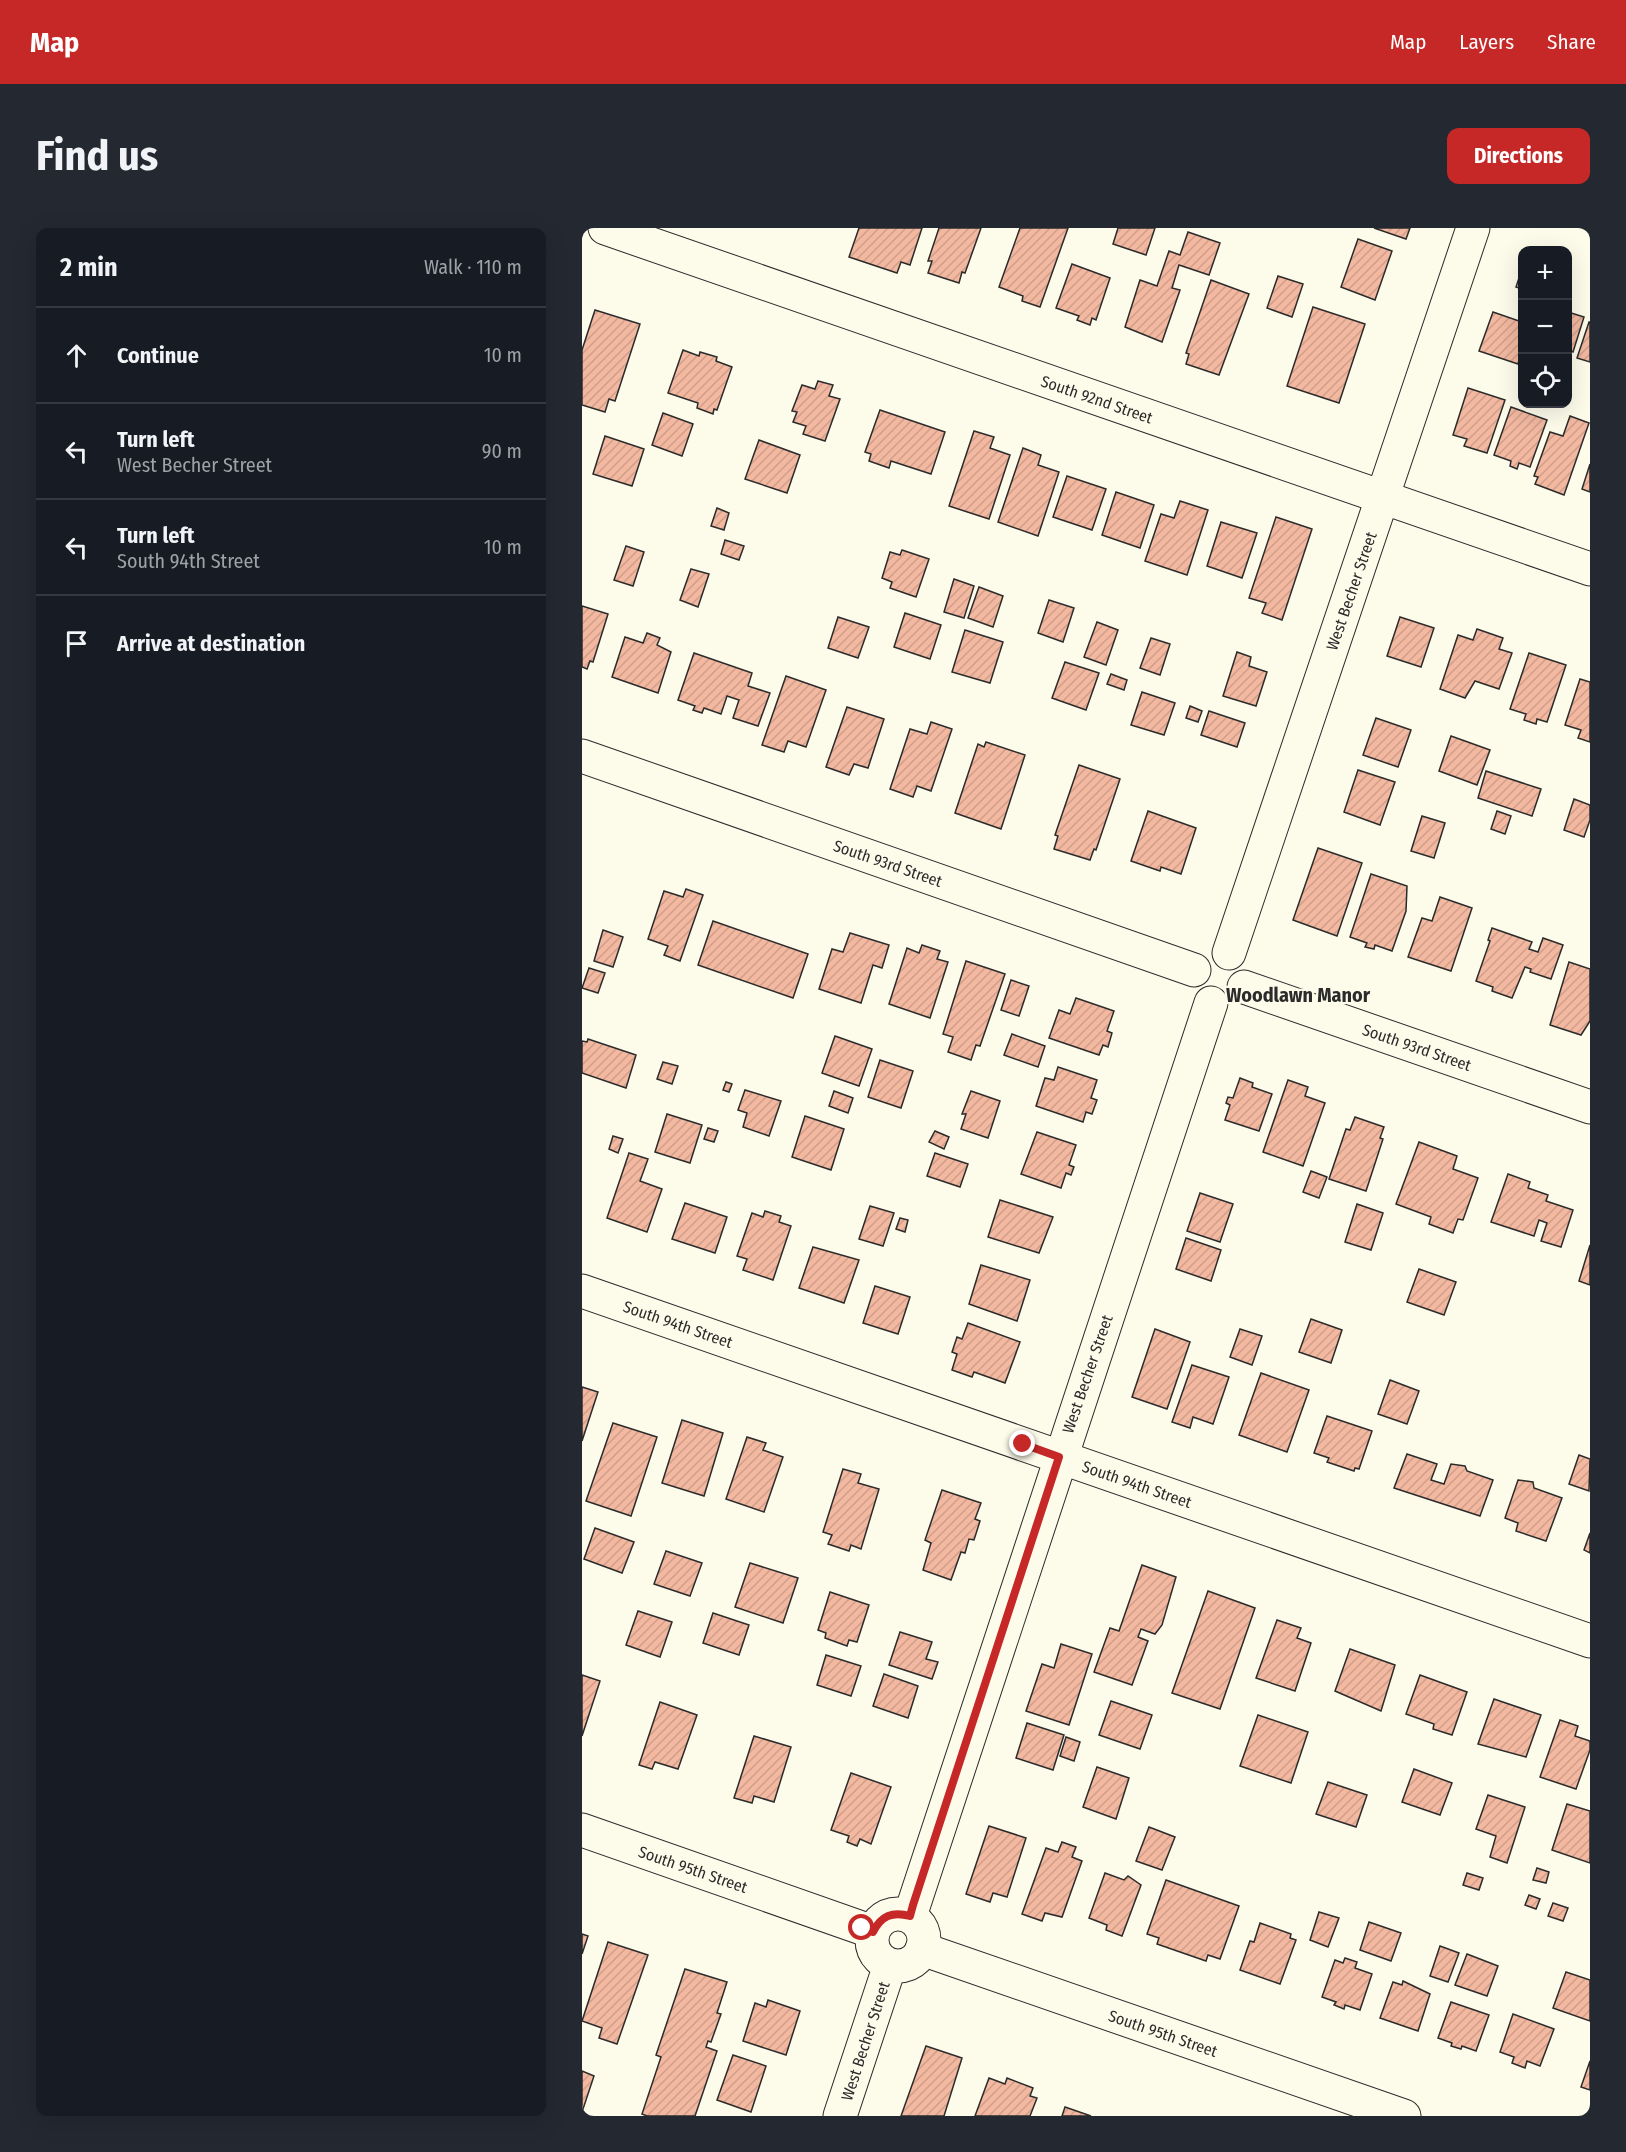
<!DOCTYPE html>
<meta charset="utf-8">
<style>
:root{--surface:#171b24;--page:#242831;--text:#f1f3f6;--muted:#9ea1a6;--line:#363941;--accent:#c62828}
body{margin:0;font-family:"Fira Sans Condensed",sans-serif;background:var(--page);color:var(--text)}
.controls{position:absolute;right:18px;top:18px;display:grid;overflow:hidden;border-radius:12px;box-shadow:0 6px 24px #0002}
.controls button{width:54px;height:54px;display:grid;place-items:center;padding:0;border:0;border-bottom:2px solid var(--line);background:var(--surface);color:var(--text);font:30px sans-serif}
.stop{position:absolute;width:18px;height:18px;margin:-14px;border:4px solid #c62828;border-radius:50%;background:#fff}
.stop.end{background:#c62828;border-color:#fff;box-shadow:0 2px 6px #0008}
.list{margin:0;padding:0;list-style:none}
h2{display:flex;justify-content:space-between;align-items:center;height:78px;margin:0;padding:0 24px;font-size:26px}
h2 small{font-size:20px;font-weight:400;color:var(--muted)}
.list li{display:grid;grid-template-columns:39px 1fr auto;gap:18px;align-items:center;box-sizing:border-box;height:96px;padding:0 24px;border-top:2px solid var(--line)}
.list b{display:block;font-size:22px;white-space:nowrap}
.list p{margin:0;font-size:20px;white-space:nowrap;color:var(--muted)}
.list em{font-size:20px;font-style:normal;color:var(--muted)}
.icon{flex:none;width:33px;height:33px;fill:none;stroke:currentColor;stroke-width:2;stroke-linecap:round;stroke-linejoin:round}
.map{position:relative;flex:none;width:1008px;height:1888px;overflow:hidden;border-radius:12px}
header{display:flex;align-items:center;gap:36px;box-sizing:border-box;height:84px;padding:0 30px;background:var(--accent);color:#fff}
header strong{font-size:28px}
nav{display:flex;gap:33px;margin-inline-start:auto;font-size:21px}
.intro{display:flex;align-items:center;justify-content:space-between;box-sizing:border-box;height:144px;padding:0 36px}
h1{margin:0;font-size:42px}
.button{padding:15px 27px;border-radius:12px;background:var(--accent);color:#fff;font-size:21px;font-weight:700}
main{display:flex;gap:36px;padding:0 36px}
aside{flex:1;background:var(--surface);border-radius:12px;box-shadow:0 6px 24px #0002}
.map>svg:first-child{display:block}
.building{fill:url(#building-hatch);stroke:#2b2b2b;stroke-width:1.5}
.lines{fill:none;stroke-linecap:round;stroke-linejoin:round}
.minor-casing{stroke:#2b2b2b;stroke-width:35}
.minor{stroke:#fdfbea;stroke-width:33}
.route{stroke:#c62828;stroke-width:8}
.labels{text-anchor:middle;stroke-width:4.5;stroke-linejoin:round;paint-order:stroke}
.street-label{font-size:16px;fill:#2b2b2b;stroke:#fdfbea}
.quarter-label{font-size:20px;font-weight:bold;fill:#2b2b2b;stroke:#fdfbea}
</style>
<header>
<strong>Map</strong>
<nav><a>Map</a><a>Layers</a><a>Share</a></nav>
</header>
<div class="intro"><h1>Find us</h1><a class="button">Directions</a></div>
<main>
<aside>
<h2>2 min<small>Walk · 110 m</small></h2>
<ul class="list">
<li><svg class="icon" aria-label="ahead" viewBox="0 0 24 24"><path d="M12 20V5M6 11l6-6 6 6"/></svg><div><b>Continue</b></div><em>10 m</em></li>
<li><svg class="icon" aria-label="left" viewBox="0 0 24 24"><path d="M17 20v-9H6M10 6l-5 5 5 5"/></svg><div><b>Turn left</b><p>West Becher Street</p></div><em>90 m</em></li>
<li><svg class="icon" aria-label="left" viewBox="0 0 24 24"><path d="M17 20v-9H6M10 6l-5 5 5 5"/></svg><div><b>Turn left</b><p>South 94th Street</p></div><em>10 m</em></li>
<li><svg class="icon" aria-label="arrive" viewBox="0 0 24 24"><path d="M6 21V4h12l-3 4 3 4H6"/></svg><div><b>Arrive at destination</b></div></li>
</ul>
</aside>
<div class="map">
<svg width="1008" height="1888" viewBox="0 0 1008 1888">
<defs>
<pattern id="building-hatch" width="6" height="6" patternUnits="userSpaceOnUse" patternTransform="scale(1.5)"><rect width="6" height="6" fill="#f2b8a0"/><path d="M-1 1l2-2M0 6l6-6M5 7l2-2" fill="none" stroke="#d09e8a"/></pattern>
</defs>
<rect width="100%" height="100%" fill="#fdfbea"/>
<!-- building -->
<g class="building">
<polygon points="277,0 340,0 328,37 319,34 315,45 267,29"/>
<polygon points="357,0 399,0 383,45 380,44 377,55 346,45 350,33 346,33"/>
<polygon points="438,0 486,0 458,79 440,73 441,68 417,59"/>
<polygon points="536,0 573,0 564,27 531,16"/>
<polygon points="792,0 828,0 824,11"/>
<polygon points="606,4 638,15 627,47 597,37 590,60 598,62 580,114 543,99 558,52 575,58 587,23 598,27"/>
<polygon points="776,11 810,23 793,72 759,59"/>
<polygon points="490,36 528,50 514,92 510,90 508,97 495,92 497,88 474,80"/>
<polygon points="940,41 940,61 934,59"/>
<polygon points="696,48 721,56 710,89 685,80"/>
<polygon points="629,52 667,66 637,147 604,136 607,126 604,125"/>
<polygon points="731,79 783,96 757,175 705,158"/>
<polygon points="13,82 58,96 33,173 27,171 23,184 0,177 0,122"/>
<polygon points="911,84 940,94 940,121 936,136 897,123"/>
<polygon points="986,84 1002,89 991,124 986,122"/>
<polygon points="1007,94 1008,94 1008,134 995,130"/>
<polygon points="101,122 117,128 118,124 135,129 134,133 150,139 135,182 132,181 131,186 115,180 116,175 86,165"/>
<polygon points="236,153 251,157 247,168 258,171 243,213 221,206 224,198 211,194 215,184 210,183 220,157 233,161"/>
<polygon points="886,160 923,172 905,225 882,218 885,211 871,207"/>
<polygon points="929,179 965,192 948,239 937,235 935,241 928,238 929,233 912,227"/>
<polygon points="298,182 363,204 349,246 309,233 307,240 287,233 289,226 283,224"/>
<polygon points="81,185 111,196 100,228 70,217"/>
<polygon points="988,188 1007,195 982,267 953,256 956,249 952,248 968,204 981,208"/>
<polygon points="392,203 412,209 408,220 428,227 407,291 367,278"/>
<polygon points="23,208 62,221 50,258 11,246"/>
<polygon points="177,212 218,227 205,265 163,251"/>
<polygon points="441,220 459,227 456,237 477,244 456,308 416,294"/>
<polygon points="1008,236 1008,264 1000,261"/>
<polygon points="485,248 524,261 510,302 471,289"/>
<polygon points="534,264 572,277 558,320 520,307"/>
<polygon points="598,273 626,282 605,347 563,333 579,286 592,290"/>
<polygon points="135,280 147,285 142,302 129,298"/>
<polygon points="694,289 730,301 700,392 680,385 684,375 667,370"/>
<polygon points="639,294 675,305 660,350 625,338"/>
<polygon points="143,312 162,318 157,332 139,326"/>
<polygon points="44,318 62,324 51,358 32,352"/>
<polygon points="320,322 347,331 334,369 308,360 310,354 300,350 308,324 318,327"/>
<polygon points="109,341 127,346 116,379 98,372"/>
<polygon points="372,351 392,358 382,390 362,384"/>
<polygon points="397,359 421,368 411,399 386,390"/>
<polygon points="467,372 492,380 481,414 456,405"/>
<polygon points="0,378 26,386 11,434 8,433 5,441 0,439"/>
<polygon points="323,385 359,397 348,431 312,419"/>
<polygon points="256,389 287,399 276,430 246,420"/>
<polygon points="818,389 852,400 839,439 805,428"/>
<polygon points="515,394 536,402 524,437 502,429"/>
<polygon points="895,401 921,410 917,421 930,425 917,461 893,453 883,470 858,461 876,407 891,412"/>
<polygon points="383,402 421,414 408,455 370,444"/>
<polygon points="65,405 78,410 75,417 89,424 76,465 30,449 43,409 61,415"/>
<polygon points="569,410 588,416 578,447 558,440"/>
<polygon points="655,424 669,429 667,438 685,444 674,478 641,468"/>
<polygon points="112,425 170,445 166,458 188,465 176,498 151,490 157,472 145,468 139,486 122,480 120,485 111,482 113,478 96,472"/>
<polygon points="947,425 984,437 965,494 955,491 954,496 942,492 944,486 928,481"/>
<polygon points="483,434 517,445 504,482 470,470"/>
<polygon points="529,446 545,452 542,462 525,456"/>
<polygon points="204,448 244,462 224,519 206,513 202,524 180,517"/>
<polygon points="998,451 1008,454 1008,514 996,510 999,502 983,497"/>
<polygon points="560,464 593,475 582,507 549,497"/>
<polygon points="608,478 620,483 616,494 604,490"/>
<polygon points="265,479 302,491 286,540 272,536 267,547 244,539"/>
<polygon points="627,483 663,495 655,519 619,507"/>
<polygon points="794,490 829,502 816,539 781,527"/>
<polygon points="349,494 370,501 349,563 335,558 331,569 308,561 328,501 345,506"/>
<polygon points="869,508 908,522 895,557 857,543"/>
<polygon points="404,514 443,527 419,601 373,585 396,516 402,519"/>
<polygon points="497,537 538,551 514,622 512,621 508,632 472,621 476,608 473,607"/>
<polygon points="776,542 813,554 798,597 762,584"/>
<polygon points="904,543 959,561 950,588 896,570"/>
<polygon points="992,571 1008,577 1008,592 1002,609 982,602"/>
<polygon points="566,583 614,600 599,646 579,639 578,643 549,633"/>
<polygon points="915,583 929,588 923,606 909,601"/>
<polygon points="840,588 863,595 852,630 829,623"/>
<polygon points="736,620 780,635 755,708 711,692"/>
<polygon points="789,646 825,658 824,683 810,723 793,717 792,721 783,719 785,715 768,709"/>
<polygon points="104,661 121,667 98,733 82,727 86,718 66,711 82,663 101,669"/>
<polygon points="858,669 890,680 869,743 826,729 840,690 850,693"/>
<polygon points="131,693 226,726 211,770 116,737"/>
<polygon points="910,700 950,714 947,721 956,724 961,710 981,717 969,751 948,744 949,741 943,739 930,770 910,763 911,759 894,753 908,713 906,712"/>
<polygon points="21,702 41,709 31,739 12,733"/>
<polygon points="268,705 307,717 300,740 291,737 279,775 237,761 250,721 261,724"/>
<polygon points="340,717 358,723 355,731 366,734 348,790 307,776 325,720 337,725"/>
<polygon points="384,733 423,746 398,818 394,817 389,832 366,824 371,809 361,806"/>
<polygon points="987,734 1008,741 1008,793 999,807 968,797"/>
<polygon points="7,740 23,745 16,765 0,760"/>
<polygon points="429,752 447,758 437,788 419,782"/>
<polygon points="494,770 532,783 525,803 530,805 526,819 521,817 517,827 467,810 477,782 488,786"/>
<polygon points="430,806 463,818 456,839 422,827"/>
<polygon points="253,808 290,821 277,858 240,845"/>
<polygon points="6,811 54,827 44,860 0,845 0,813 5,814"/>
<polygon points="298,832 331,843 319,880 286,869"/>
<polygon points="81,834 96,838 90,856 75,851"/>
<polygon points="476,839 515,852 509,870 515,872 510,886 504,884 501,894 454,878 463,850 472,852"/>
<polygon points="658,850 671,855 670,859 690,866 677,903 643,892 648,877 644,875 646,869 651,870"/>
<polygon points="706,852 726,859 723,868 743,875 721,938 681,924"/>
<polygon points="144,854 150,856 147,864 141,862"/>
<polygon points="163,862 199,873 187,908 161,899 165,885 156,882"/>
<polygon points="252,863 271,870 266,885 247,878"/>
<polygon points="389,863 418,873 406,910 379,901 384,886 380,886"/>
<polygon points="85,886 120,897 108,935 73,924"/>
<polygon points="223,888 262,901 249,942 210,929"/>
<polygon points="773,889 802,899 798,910 801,911 784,963 747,951 764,901 768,902"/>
<polygon points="126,900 136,903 132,914 122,911"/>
<polygon points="353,903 367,909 362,921 347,914"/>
<polygon points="455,904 494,917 487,937 492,939 489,947 484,945 479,960 439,946"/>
<polygon points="31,908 41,911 36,925 27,921"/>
<polygon points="837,914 875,928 871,941 896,950 881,992 876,991 871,1005 847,996 849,989 814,976"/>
<polygon points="47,925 66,931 58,953 80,961 65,1004 25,990"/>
<polygon points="353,925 386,936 378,959 345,948"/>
<polygon points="729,943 745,949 737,970 721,964"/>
<polygon points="926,946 948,954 946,960 966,967 964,973 991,982 979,1019 959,1013 965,995 957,992 952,1008 909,994"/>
<polygon points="618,965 651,976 638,1014 605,1003"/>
<polygon points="418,972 471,989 457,1025 406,1009"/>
<polygon points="103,975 145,989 133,1025 90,1011"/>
<polygon points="775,976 801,985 789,1022 763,1014"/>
<polygon points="288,978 312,985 301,1018 277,1011"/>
<polygon points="183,983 199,988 197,994 209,998 191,1052 161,1042 165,1031 155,1028 170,985 181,989"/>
<polygon points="318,990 326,992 323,1004 314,1001"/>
<polygon points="604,1010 639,1022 629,1053 594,1041"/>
<polygon points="1008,1017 1008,1057 997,1053"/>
<polygon points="231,1019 277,1032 262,1075 217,1060"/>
<polygon points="399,1037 448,1052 435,1093 387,1076"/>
<polygon points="837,1041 874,1054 862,1087 825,1074"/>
<polygon points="293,1058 328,1069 316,1106 281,1095"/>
<polygon points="729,1091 760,1102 749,1135 717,1124"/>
<polygon points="386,1095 438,1114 423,1155 392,1144 390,1149 370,1142 375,1126 370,1124 375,1109 380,1111"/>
<polygon points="573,1101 608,1114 585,1181 550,1169"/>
<polygon points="658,1101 680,1108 670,1137 648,1129"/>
<polygon points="610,1137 647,1149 631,1196 611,1189 608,1200 590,1194"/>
<polygon points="679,1145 727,1162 705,1224 657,1207"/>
<polygon points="808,1152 837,1163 825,1196 796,1186"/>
<polygon points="0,1159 16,1164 0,1213"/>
<polygon points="745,1188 790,1203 777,1241 773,1240 772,1243 745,1234 747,1230 732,1225"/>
<polygon points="100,1192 141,1205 122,1268 80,1255"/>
<polygon points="31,1195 75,1209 49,1288 4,1273"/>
<polygon points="165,1209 184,1215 181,1222 201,1229 182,1284 144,1271"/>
<polygon points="825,1226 855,1236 849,1252 862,1256 869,1236 883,1238 885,1243 911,1252 898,1288 812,1260"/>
<polygon points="997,1227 1008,1231 1007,1263 987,1256"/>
<polygon points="261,1241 279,1246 276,1255 297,1261 279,1321 269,1317 267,1323 246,1316 250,1307 241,1304"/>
<polygon points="936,1252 951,1254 952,1260 980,1270 964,1313 934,1303 936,1295 923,1290"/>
<polygon points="360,1262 399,1275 393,1291 398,1293 392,1312 387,1311 383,1325 379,1324 369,1352 341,1342 349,1315 343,1312"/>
<polygon points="13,1300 52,1314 40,1345 2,1331"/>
<polygon points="1008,1305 1008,1325 1002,1322"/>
<polygon points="84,1323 120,1335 108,1368 72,1356"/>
<polygon points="168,1335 216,1350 201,1395 153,1379"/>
<polygon points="560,1337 594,1349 580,1397 573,1406 559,1401 556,1409 566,1413 550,1457 512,1444 528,1400 537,1403"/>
<polygon points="626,1363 673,1380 638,1481 590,1465"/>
<polygon points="248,1364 287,1377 275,1414 267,1412 265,1418 243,1410 244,1405 236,1402"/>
<polygon points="56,1383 90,1394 78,1429 44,1417"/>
<polygon points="131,1385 167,1397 157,1427 121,1415"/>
<polygon points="695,1392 719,1400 715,1410 729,1415 713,1463 674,1450"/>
<polygon points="318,1404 350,1414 344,1431 356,1434 350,1451 307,1437"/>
<polygon points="479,1416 510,1426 487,1497 444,1483 460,1436 472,1440"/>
<polygon points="768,1421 813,1437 799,1483 753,1463"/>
<polygon points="244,1427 279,1438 269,1468 235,1457"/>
<polygon points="302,1446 336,1458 326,1490 291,1478"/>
<polygon points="0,1447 18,1453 0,1508"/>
<polygon points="838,1447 885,1464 870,1507 851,1501 852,1496 824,1486"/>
<polygon points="912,1471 959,1487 944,1529 896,1516"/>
<polygon points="529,1473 570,1487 558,1521 517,1507"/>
<polygon points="78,1474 115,1487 96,1541 73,1534 70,1541 57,1537"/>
<polygon points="676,1487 726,1504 709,1555 658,1538"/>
<polygon points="978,1492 996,1498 993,1508 1008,1513 1008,1522 994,1561 958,1549"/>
<polygon points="445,1495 482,1507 471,1542 434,1530"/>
<polygon points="172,1508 209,1519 192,1574 172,1568 170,1575 152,1570"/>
<polygon points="484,1509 498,1514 492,1533 478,1528"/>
<polygon points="515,1539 547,1550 534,1591 501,1579"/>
<polygon points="832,1541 870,1555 858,1587 820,1574"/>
<polygon points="269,1545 309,1559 289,1616 278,1611 275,1618 265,1614 267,1608 249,1602"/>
<polygon points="746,1554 785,1567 774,1599 734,1586"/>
<polygon points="906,1567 943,1579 925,1635 908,1629 914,1608 894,1601"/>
<polygon points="985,1576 1008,1583 1008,1635 970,1622"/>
<polygon points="407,1598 444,1610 425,1669 411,1665 408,1674 384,1666"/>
<polygon points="567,1599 593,1609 580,1642 554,1633"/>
<polygon points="480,1614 494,1619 490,1629 500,1633 480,1689 463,1685 460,1693 440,1686 464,1620 476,1624"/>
<polygon points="955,1640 967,1644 964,1655 951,1652"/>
<polygon points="523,1645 542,1652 546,1648 559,1657 540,1708 524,1702 525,1697 507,1690"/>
<polygon points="885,1645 901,1650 897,1662 881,1657"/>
<polygon points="584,1652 657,1678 638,1731 626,1727 624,1733 575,1716 577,1710 565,1706"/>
<polygon points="947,1667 958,1671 954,1681 943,1677"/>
<polygon points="971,1675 986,1680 981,1693 966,1688"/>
<polygon points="737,1684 757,1690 746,1719 728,1712"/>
<polygon points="787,1694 819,1705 809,1733 778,1722"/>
<polygon points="678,1695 709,1706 708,1710 714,1712 698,1756 658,1742 668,1713 672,1714"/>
<polygon points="0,1706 6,1708 0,1726"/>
<polygon points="26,1714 66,1727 35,1816 17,1810 20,1800 0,1793"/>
<polygon points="858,1718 877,1725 866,1754 848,1748"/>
<polygon points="885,1726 916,1738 905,1768 873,1757"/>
<polygon points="763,1730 775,1734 773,1740 790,1746 778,1782 763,1777 762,1781 752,1777 754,1774 740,1769 753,1732 761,1735"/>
<polygon points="103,1741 145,1754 135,1785 139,1786 129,1814 126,1813 124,1819 135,1823 113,1888 65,1888 60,1886 79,1829 74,1827"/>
<polygon points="984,1744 1008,1752 1008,1793 971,1780"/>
<polygon points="821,1753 848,1766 836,1803 798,1790 811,1754 820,1757"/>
<polygon points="186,1772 218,1783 204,1827 161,1813 173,1775 184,1779"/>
<polygon points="869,1774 907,1787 894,1823 880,1818 879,1821 869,1818 870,1815 856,1810"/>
<polygon points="931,1786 972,1801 958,1838 945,1833 943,1840 930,1835 932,1829 918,1824"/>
<polygon points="344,1818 380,1830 362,1888 319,1888"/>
<polygon points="151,1827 184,1838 169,1884 135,1872"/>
<polygon points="1008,1833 1008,1862 999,1859"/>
<polygon points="0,1843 12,1848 0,1884"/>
<polygon points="407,1850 423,1856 425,1850 451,1860 448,1868 455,1870 448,1888 393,1888"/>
<polygon points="483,1879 509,1888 480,1888"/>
</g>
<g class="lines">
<defs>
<g id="minor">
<polyline points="23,0 1008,341"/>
<polyline points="0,528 612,742"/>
<polyline points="647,725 891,0"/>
<polyline points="662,759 1008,879"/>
<polyline points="0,1063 1008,1413"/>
<polyline points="0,1602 291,1704"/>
<circle cx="316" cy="1712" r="26"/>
<polyline points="328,1688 629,775"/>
<polyline points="340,1721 822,1888"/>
<polyline points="258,1888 308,1737"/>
</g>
</defs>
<!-- minor casing -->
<use href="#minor" class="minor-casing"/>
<!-- minor -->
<use href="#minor" class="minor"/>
</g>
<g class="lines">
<!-- route -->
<path class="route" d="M 280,1700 L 291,1704 C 299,1688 310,1683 328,1688 L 331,1677 L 477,1229 L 441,1216"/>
</g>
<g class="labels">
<!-- street labels -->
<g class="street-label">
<text transform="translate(515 171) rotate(19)" y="6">South 92nd Street</text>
<text transform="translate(769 363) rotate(-71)" y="6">West Becher Street</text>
<text transform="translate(306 635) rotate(19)" y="6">South 93rd Street</text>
<text transform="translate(835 819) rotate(19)" y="6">South 93rd Street</text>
<text transform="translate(96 1096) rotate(19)" y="6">South 94th Street</text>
<text transform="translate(505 1146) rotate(-71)" y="6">West Becher Street</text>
<text transform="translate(555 1256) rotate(19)" y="6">South 94th Street</text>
<text transform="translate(111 1641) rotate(19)" y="6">South 95th Street</text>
<text transform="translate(581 1805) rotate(19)" y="6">South 95th Street</text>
<text transform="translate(283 1813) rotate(-72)" y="6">West Becher Street</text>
</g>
<!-- quarter labels -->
<g class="quarter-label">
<text x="716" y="774">Woodlawn Manor</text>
</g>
</g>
</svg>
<div class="controls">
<button>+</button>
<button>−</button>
<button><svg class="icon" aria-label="locate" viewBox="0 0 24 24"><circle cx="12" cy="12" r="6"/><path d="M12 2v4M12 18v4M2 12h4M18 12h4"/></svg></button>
</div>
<div class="stop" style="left:280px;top:1700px"></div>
<div class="stop end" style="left:441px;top:1216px"></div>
</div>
</main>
